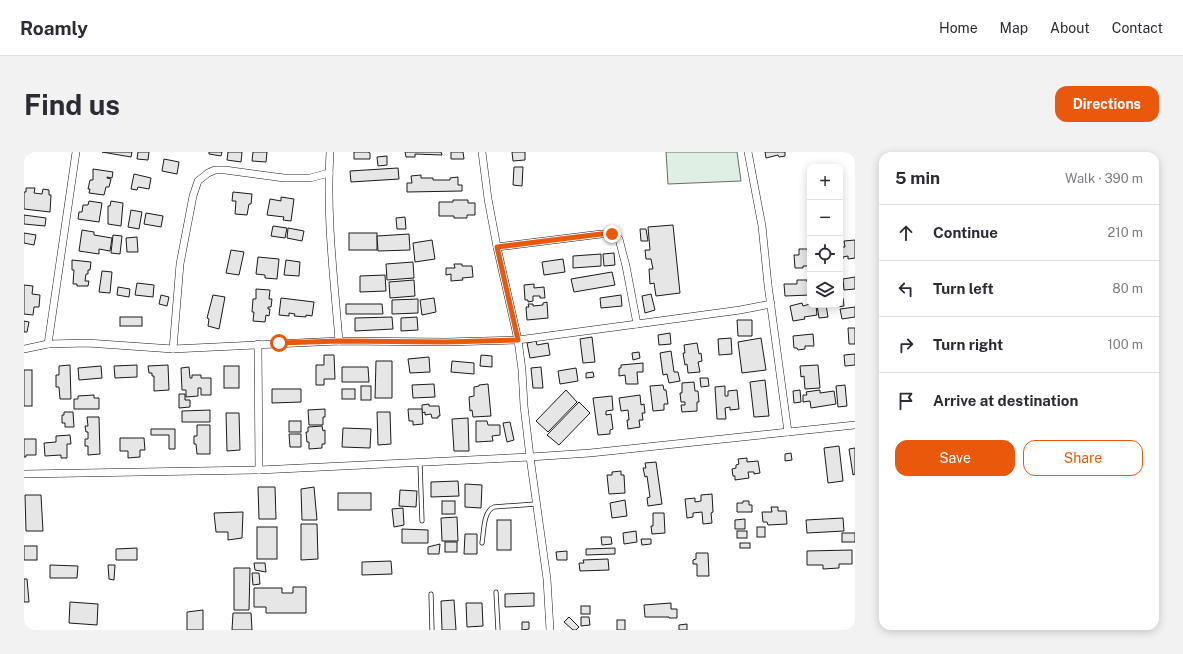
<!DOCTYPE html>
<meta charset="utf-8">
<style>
:root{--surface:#fff;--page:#f2f2f3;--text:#2b2b33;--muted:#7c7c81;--line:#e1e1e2;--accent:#ea580c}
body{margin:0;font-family:"Public Sans",sans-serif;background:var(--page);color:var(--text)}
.controls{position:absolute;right:12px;top:12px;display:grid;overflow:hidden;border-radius:8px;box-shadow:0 2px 10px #0003}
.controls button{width:36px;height:36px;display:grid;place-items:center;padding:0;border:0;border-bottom:1px solid var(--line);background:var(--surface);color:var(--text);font:20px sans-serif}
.stop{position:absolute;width:12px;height:12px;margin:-9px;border:3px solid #ea580c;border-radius:50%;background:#fff}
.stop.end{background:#ea580c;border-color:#fff;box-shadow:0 1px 4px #0008}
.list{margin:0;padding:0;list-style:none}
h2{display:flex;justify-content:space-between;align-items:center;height:52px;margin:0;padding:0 16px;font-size:17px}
h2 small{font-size:13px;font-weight:400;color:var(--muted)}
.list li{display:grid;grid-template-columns:26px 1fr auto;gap:12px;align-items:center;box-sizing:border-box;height:56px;padding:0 16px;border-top:1px solid var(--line)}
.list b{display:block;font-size:15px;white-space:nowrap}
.list em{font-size:13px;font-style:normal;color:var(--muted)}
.actions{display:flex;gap:8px;padding:12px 16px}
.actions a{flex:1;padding:9px 0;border:1px solid var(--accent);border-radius:12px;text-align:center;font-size:14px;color:var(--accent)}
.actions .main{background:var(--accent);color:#fff}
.icon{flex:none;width:22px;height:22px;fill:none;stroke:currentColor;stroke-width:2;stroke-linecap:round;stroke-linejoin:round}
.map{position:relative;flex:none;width:831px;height:478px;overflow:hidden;border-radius:12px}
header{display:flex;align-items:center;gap:24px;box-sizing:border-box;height:56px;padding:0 20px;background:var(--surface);border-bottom:1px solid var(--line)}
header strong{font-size:19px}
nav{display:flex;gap:22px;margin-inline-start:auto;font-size:14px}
.intro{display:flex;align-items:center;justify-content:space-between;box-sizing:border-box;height:96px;padding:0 24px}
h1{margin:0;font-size:28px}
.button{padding:10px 18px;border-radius:12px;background:var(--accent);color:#fff;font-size:14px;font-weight:700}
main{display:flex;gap:24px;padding:0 24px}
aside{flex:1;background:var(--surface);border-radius:12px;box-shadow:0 2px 10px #0003}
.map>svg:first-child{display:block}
.green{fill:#e0efe3;stroke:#6a6a6a}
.building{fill:#e6e6e6;stroke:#1a1a1a}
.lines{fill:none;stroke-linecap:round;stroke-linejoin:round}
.lane-casing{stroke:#1a1a1a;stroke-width:5}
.street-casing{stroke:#1a1a1a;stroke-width:8}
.lane{stroke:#fff;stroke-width:3.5}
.street{stroke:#fff;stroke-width:7}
.route{stroke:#ea580c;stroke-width:5}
</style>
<header>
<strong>Roamly</strong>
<nav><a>Home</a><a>Map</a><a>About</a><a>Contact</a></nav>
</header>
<div class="intro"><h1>Find us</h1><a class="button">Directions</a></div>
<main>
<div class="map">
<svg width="831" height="478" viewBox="0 0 831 478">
<rect width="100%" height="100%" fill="#fff"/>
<!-- green -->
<polygon class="green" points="642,0 713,0 717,29 644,32"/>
<!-- building -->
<g class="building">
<polygon points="78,0 108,0 107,5"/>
<polygon points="114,0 125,0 124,8 113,7"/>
<polygon points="185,0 198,0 197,4 185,2"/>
<polygon points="204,0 218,0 217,10 203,8"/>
<polygon points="229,0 243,0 242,10 228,9"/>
<polygon points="330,0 344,0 346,1 346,7 330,7"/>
<polygon points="381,0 417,0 418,3 391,2 391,5 382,5"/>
<polygon points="427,0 439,0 440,7 427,7"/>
<polygon points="488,0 501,0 501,8 489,9"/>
<polygon points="741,0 761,0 761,4 755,5 754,3 742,6"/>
<polygon points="363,4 363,13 354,14 353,5"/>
<polygon points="140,7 155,10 153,22 138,19"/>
<polygon points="490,15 499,15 498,34 489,33"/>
<polygon points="374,16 375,27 327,30 326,19"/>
<polygon points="69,17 89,20 88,26 83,25 83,26 87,27 85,35 82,35 80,43 65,41 66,37 64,37 66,28 69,28"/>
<polygon points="110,22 127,26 125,37 114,35 113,38 107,37"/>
<polygon points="397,23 397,26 409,26 409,28 426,28 426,26 434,25 434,33 438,33 438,39 383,40 383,31 388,31 387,24"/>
<polygon points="2,36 11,36 10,41 18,42 19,37 25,38 25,43 27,43 26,60 0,57 0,40 2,40"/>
<polygon points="209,40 228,42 227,52 225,52 223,63 211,62 212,49 208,49"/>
<polygon points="257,45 270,47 267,69 259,68 260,65 243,63 246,47 257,49"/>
<polygon points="429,48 444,48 444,51 451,51 451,63 443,63 443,66 430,66 430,64 415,64 415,50 429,50"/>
<polygon points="65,49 78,51 75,70 54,67 55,60 58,60 59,53 64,53"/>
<polygon points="87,49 99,51 97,74 84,72 84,54 86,54"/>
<polygon points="107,58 118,60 115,77 104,75"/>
<polygon points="122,61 139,64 137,75 120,72"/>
<polygon points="0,63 22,66 21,74 0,72"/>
<polygon points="381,65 382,77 373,77 372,66"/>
<polygon points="649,73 656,141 632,144 630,131 626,132 625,117 629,117 627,107 622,107 621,98 626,98 624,75"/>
<polygon points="249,74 263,76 261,86 247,84"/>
<polygon points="264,76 280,79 278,89 263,86"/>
<polygon points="616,77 622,77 624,89 617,89"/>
<polygon points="58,78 70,80 70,83 88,86 86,99 75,97 75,102 55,99"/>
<polygon points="0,81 12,83 10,93 0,91"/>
<rect x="325" y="81" width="28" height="17"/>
<polygon points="385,82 386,98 354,99 353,84"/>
<polygon points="89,83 98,84 96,102 87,101"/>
<polygon points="113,85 114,100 103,100 102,86"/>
<polygon points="408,88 411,107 391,110 389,91"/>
<polygon points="831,88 831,106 824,107 824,104 819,105 819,107 816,108 816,95 821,95 820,89"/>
<polygon points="775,97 785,97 786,114 779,114 779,116 771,116 770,103 775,103"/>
<polygon points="207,98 220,100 215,123 202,121"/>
<polygon points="590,101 591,113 580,114 579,102"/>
<polygon points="577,102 577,114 549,116 549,104"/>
<polygon points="234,105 255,107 253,127 241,126 241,123 232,122"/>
<polygon points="539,107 541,120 520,123 518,110"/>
<polygon points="48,108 67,110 66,118 64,118 64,122 62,122 61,129 65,129 64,134 53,134 53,132 49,132 50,118 48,118"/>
<polygon points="262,108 276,110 275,124 260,123"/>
<polygon points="389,110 390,126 363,128 362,112"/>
<polygon points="430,112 438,112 438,114 448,114 449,125 438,126 439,128 427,129 427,122 422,123 422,116 431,116"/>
<polygon points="78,119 88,120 86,141 75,140"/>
<polygon points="588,120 591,133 550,140 547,127"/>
<polygon points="361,123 362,139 336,140 336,124"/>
<polygon points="831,125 831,137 820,138 819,127"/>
<polygon points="390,128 391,144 366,146 365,130"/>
<polygon points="773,128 783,128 783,130 786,130 786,143 761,144 760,132 773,132"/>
<polygon points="113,131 130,133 129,145 111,143"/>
<polygon points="510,132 510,136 520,135 521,146 516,146 516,144 509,144 509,149 504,150 504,148 501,148 500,133"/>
<polygon points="0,133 9,134 8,142 16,143 15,155 10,155 9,163 0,162"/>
<polygon points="94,135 106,137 105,145 93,143"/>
<polygon points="232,137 246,138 245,147 248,147 247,155 244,155 244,157 246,157 245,164 242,163 241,170 229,169 230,160 228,160 229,147 232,147"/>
<polygon points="627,142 631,158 621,161 618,144"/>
<polygon points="137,143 145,145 143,154 135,152"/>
<polygon points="189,143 201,145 195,177 184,174 185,167 183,166"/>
<polygon points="597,143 598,154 577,156 576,146"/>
<polygon points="257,146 290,150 288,164 282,163 282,165 270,164 271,162 265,161 265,164 255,163"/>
<polygon points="410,146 412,160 398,163 396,148"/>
<polygon points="819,146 820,154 813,155 813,153 816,153 816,147"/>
<polygon points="394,147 394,161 368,162 368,148"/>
<polygon points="523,150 524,166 503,168 502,155 505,155 504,152 509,152 509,154 519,153 519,151"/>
<polygon points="778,151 779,154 786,152 792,153 793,163 780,165 781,167 769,169 766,154"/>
<polygon points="322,152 358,152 359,162 322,162"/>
<polygon points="793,153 802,153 804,165 795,166"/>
<polygon points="831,155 831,165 818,167 816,157"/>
<rect x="96" y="165" width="22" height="9"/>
<polygon points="368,165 369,177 331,179 331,166"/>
<polygon points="393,165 394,178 377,179 377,166"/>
<polygon points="713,168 728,168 728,184 714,184"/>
<polygon points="0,169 5,170 3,180 0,180"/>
<polygon points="824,176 831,176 831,192 825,192"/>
<polygon points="646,181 647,192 635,193 634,183"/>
<polygon points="789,182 790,194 781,194 781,197 774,198 773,196 770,196 769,184"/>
<polygon points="568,185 571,210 559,211 556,187"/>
<polygon points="707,186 708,202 695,203 694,187"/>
<polygon points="737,186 742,218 718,221 714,190"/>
<polygon points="512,189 513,193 524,191 526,203 506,206 503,191"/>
<polygon points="673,191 675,202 677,201 678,209 674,210 676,220 664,221 663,212 661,213 659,201 661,201 660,193"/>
<polygon points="647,199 650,220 654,220 656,229 645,231 643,222 639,223 636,201"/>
<polygon points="615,200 616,206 609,208 608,201"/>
<polygon points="831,202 831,213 821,214 820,203"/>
<polygon points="300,203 310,203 311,227 300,227 300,233 292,233 292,213 300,213"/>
<polygon points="457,203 468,204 468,215 456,214"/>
<polygon points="405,205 406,220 386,221 384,207"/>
<polygon points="352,209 368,209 368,246 351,246"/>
<polygon points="428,209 450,211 450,222 427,220"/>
<polygon points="619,211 619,220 613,220 614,232 602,232 601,223 595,224 595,216 597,216 597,213"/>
<polygon points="46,213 47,247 36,247 35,235 32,235 32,223 35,223 35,214"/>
<polygon points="113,213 113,225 91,226 90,214"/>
<polygon points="144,213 145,238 130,239 130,224 128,224 128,221 125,221 124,214"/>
<polygon points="794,213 796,236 781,237 780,224 777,225 776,214"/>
<polygon points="77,214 78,226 55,228 54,216"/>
<rect x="200" y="214" width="15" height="22"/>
<polygon points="165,215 166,226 168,226 168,223 177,223 177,226 187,226 187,243 177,243 177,236 174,236 174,244 162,245 162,238 158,238 157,216"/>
<polygon points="318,215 344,215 345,230 318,230"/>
<polygon points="517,215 519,236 509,236 507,216"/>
<polygon points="552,216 554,229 536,232 534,219"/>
<rect x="0" y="218" width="8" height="36"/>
<polygon points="569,220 570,225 562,226 562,221"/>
<polygon points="676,226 684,226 685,234 677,235"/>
<polygon points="741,228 745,264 730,265 726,230"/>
<polygon points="670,230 671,239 674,239 675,250 673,250 673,259 658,260 657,253 661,253 661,250 657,250 656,241 658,241 658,231"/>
<polygon points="410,232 411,245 389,246 388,233"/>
<polygon points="464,232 467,264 449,265 448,258 446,259 445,245 450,244 450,235 455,234 455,233"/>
<polygon points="639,233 640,238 642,238 644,252 640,252 640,258 629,259 626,234"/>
<polygon points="821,233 823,254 814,255 812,234"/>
<rect x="337" y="234" width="10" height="14"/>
<polygon points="701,234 701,244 704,244 704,239 713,238 715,257 706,258 706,255 701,256 702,267 693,267 691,235"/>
<polygon points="248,237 277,237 277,250 248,251"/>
<rect x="318" y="237" width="13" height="10"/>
<polygon points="542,238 553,250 524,280 512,269"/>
<polygon points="776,238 777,250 770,251 769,239"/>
<polygon points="796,238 796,241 810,239 812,252 787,256 786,249 779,250 779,243 783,243 782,240"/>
<polygon points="155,242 161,242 161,248 166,248 166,255 155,256"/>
<polygon points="70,243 70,246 75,246 75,257 50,257 50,247 54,247 54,244"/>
<polygon points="616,243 617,253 620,252 621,261 618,261 619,268 615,268 616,275 604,277 603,268 605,268 604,258 597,259 595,246"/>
<polygon points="588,244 589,258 582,259 582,263 587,262 589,277 586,278 586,282 574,283 569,246"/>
<polygon points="555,250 566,261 535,293 523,283"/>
<polygon points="405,252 405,254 415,254 416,264 414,264 414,266 408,266 407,262 401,263 401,260 398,261 398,253"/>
<polygon points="301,257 301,265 299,265 299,273 285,273 284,258"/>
<polygon points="384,257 398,257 399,272 389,273 389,269 385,269"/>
<polygon points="186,258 186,270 158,270 158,259"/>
<polygon points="40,260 49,260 50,275 41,275 41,271 38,271 38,263 40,263"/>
<polygon points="353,260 366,260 367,292 354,293"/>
<polygon points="202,261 215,261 216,298 203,299"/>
<polygon points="63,265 75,265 76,302 64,303 64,294 61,294 61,287 64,287 64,280 62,280 61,274 64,274"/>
<polygon points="444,266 445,299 430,299 428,267"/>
<rect x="265" y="269" width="12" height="11"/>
<polygon points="452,269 463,269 464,273 476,273 476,283 468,284 469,289 452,290"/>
<polygon points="486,270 490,288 483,290 479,271"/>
<polygon points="173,273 186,273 186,302 173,302 172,292 170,292 170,284 173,284"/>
<polygon points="298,274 299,279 301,278 301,292 298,292 298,296 285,297 285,290 283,290 282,280 284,280 284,275"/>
<polygon points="319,276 347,277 346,296 318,295"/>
<polygon points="127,277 151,277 151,297 145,297 145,283 127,283"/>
<polygon points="265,282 277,282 277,295 266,295"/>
<polygon points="46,283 47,292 43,292 43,306 37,306 37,303 21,304 20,291 32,290 32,284"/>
<polygon points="96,286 120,286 121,298 116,298 116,305 104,306 104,299 96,299"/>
<polygon points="0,287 12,287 12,303 2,303 2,305 0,305"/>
<polygon points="815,294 819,329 804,331 800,296"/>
<polygon points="831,296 831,322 829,323 825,297"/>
<polygon points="767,301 768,308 761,309 761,302"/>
<polygon points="723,306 723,310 734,309 736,321 730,322 730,320 724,320 725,326 711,328 711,324 709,324 708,317 712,316 712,313 715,312 714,307"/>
<polygon points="632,310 638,352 624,354 623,346 626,345 623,324 621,325 619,316 622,316 621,311"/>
<polygon points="597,319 597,323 600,323 601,341 585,342 583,323 588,323 588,320"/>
<polygon points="434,329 435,344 407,345 407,330"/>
<polygon points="441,332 458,333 457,356 441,355"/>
<polygon points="234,335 251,335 252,367 235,367"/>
<polygon points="290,335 293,368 278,368 277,337"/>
<polygon points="376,338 393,339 392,355 375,354"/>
<rect x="314" y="341" width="33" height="17"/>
<polygon points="688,342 689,360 687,361 688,371 679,372 678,360 669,361 669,365 663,366 661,347 671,346 671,350 677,349 677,343"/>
<polygon points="1,343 17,343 19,379 2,379"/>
<polygon points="601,348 603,364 588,366 586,351"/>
<rect x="418" y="349" width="13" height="13"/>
<polygon points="719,349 725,349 725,353 728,353 728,360 713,360 713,351 719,351"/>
<polygon points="747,355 754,355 754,359 762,359 763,372 744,373 743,370 739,370 738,360 748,360"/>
<polygon points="379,356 380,373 370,375 368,357"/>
<polygon points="219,360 218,386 204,388 204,380 192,380 190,361"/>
<polygon points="629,361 640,361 641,381 628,382 627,374 629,374"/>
<polygon points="433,365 434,389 418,389 417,366"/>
<polygon points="819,366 820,379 783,381 782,368"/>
<polygon points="721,367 721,377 711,377 711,368"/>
<rect x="473" y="368" width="14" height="30"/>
<polygon points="277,372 293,372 294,407 277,408"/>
<rect x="233" y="375" width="20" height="32"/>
<rect x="733" y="375" width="8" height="10"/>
<polygon points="378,377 404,378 404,391 378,391"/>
<polygon points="612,379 613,390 600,392 599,381"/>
<rect x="713" y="379" width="10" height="7"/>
<rect x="818" y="381" width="13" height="9"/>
<polygon points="441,382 453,382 453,402 440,402"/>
<polygon points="577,385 587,385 588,392 578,393"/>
<polygon points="617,387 627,387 627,392 618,393"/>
<rect x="421" y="390" width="12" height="10"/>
<rect x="716" y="391" width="10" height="5"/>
<polygon points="416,392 415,402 404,402 404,395"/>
<rect x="0" y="394" width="13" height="14"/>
<polygon points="113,396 113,408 92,408 92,397"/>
<polygon points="591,396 591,402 562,403 562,397"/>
<polygon points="828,398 828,412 815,412 815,416 799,417 799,413 783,413 783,399"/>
<polygon points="543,399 543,408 533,408 532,400"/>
<polygon points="672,401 684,401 685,424 673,424 673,412 669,412 669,408 672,407"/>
<polygon points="584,407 585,418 556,419 555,411 560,411 559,408"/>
<polygon points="367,409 368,422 338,423 338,410"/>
<polygon points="230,411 241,411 242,420 231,418"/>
<polygon points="26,413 54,414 53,426 26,426"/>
<polygon points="84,413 91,413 90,428 85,427"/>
<polygon points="210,416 226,416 225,458 210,458"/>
<polygon points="228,421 235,421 236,432 229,433"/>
<polygon points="0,427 3,427 5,450 0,450"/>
<polygon points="269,435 282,435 282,461 242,461 242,455 230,455 230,436 258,436 258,441 269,441"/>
<polygon points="510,441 510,454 481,455 481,442"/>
<polygon points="430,448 432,478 418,478 417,449"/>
<polygon points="46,450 74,452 73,473 45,471"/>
<polygon points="442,451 458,451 459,474 443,475"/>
<polygon points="647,451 647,457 653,457 653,466 645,466 645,465 621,465 620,453"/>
<rect x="557" y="454" width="9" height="8"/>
<polygon points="179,458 179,478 163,478 163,460"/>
<polygon points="209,461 227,461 228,478 208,478"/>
<polygon points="545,465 555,475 552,478 549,478 540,470"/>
<polygon points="557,465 565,465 566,473 557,474"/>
<rect x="593" y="468" width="8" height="10"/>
<polygon points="498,470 505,470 505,477 498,478"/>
<polygon points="663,472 663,478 655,478 655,473"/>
</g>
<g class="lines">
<defs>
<g id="lane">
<polyline points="396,311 398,369"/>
<path d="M 458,391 C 460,380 459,359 470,355 L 512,352"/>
<polyline points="472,440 474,478"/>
<polyline points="407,442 408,478"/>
</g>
<g id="street">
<path d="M 306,0 C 302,63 310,126 315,189"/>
<polyline points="458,0 464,47 473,95 494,188 498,218 500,254 506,305 523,427 526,478"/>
<polyline points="724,0 738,74 744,133 764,280"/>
<polyline points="473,95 577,82 588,82 595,87 602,114 613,172"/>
<polyline points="24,192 52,0"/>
<polyline points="234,192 235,318"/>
<polyline points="0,197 24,192 63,191 149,197 315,189 422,190 494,188 613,172 716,158 747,152"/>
<polyline points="149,197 156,112 169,44 174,29 184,21 191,18 201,18 260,26 286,26 305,21"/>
<polyline points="0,322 235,318 506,305 566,301 831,273"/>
</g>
</defs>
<!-- lane casing -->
<use href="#lane" class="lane-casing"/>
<!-- street casing -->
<use href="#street" class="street-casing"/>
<!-- lane -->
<use href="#lane" class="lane"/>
<!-- street -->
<use href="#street" class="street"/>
</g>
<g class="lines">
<!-- route -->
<polyline class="route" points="255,191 315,189 422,190 494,188 473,95 577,82 588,82"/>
</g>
</svg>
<div class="controls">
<button>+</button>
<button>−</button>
<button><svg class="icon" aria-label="locate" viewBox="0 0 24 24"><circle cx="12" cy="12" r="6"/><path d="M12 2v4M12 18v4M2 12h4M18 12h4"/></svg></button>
<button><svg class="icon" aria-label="layers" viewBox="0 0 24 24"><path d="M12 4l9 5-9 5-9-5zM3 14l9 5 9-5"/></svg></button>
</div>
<div class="stop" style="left:255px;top:191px"></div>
<div class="stop end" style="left:588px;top:82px"></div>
</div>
<aside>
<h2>5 min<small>Walk · 390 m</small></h2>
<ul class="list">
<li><svg class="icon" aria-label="ahead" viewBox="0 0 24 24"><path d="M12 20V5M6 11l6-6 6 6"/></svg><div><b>Continue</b></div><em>210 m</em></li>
<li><svg class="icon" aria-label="left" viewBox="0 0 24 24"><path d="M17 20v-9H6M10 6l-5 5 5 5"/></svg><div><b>Turn left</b></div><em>80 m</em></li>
<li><svg class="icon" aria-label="right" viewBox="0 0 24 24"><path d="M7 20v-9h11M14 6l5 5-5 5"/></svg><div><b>Turn right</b></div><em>100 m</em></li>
<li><svg class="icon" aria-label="arrive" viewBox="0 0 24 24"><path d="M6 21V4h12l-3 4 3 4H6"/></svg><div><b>Arrive at destination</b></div></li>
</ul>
<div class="actions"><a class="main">Save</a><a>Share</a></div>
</aside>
</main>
